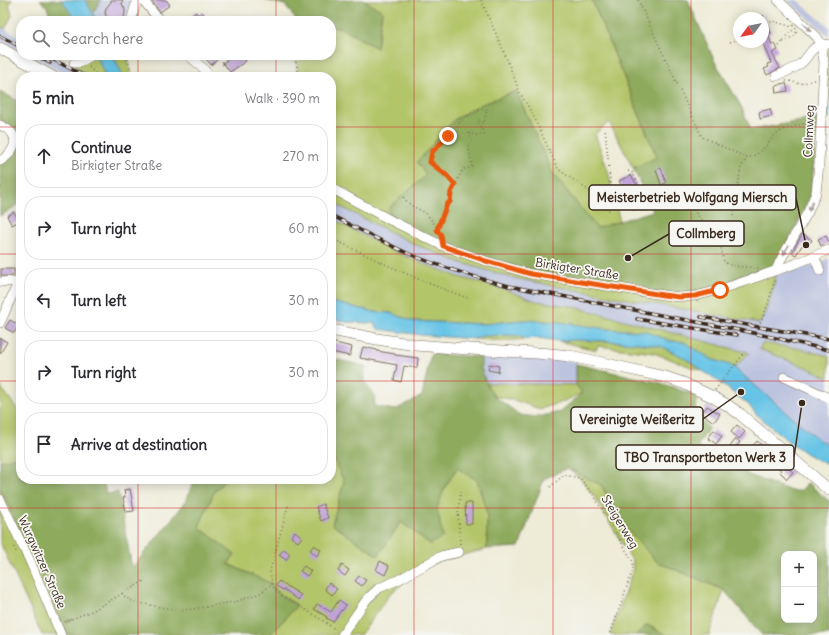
<!DOCTYPE html>
<meta charset="utf-8">
<style>
:root{--surface:#fff;--page:#f7f7f7;--text:#2b2b33;--muted:#7c7c81;--line:#e1e1e2}
body{margin:0;font-family:Delius,sans-serif;background:var(--page);color:var(--text)}
.controls{position:absolute;right:12px;bottom:12px;display:grid;overflow:hidden;border-radius:8px;box-shadow:0 2px 10px #0003}
.controls button{width:36px;height:36px;display:grid;place-items:center;padding:0;border:0;border-bottom:1px solid var(--line);background:var(--surface);color:var(--text);font:20px sans-serif}
.compass{position:absolute;left:733px;top:12px;width:36px;height:36px;border-radius:50%;background:var(--surface);box-shadow:0 2px 10px #0003;rotate:237deg}
.stop{position:absolute;width:12px;height:12px;margin:-9px;border:3px solid #ea580c;border-radius:50%;background:#fff}
.stop.end{background:#ea580c;border-color:#fff;box-shadow:0 1px 4px #0008}
.list{margin:0;padding:0;list-style:none}
h2{display:flex;justify-content:space-between;align-items:center;height:52px;margin:0;padding:0 16px;font-size:17px}
h2 small{font-size:13px;font-weight:400;color:var(--muted)}
.list li{display:grid;grid-template-columns:26px 1fr auto;gap:12px;align-items:center;box-sizing:border-box;height:64px;margin:0 8px 8px;padding:0 8px;border:1px solid var(--line);border-radius:16px}
.list b{display:block;font-size:15px;white-space:nowrap}
.list p{margin:0;font-size:13px;white-space:nowrap;color:var(--muted)}
.list em{font-size:13px;font-style:normal;color:var(--muted)}
.icon{flex:none;width:22px;height:22px;fill:none;stroke:currentColor;stroke-width:2;stroke-linecap:round;stroke-linejoin:round}
.map{position:relative;flex:none;width:829px;height:635px;overflow:hidden}
.search{position:absolute;background:var(--surface);box-shadow:0 2px 10px #0003;left:16px;top:16px;width:320px;height:44px;display:flex;align-items:center;gap:10px;box-sizing:border-box;padding:0 14px;border-radius:16px;color:var(--muted);font-size:15px}
.panel{position:absolute;background:var(--surface);box-shadow:0 2px 10px #0003;left:16px;top:72px;width:320px;height:412px;border-radius:16px}
.map>svg:first-child{display:block}
.industrial{fill:#bcc3de}
.green{fill:#b3c569;stroke:#777844}
.forest{fill:#8eaa5d;stroke:#646a3e;fill-rule:evenodd}
.water{fill:#68c4e6;stroke:#527782}
.lines{fill:none;stroke-linecap:round;stroke-linejoin:round}
.stream{stroke:#68c4e6;stroke-width:2}
.building{fill:#c0a1da}
.minor-casing{stroke:#7a6e5f;stroke-width:10}
.major-casing{stroke:#7a6e5f;stroke-width:12}
.path{stroke:#7a6e5f;stroke-width:1.5;stroke-dasharray:1 3;stroke-linecap:butt}
.minor{stroke:#fff;stroke-width:9}
.major{stroke:#fff;stroke-width:11}
.rail-casing{stroke:#3b2a1e;stroke-width:3.5}
.rail{stroke:#f6f6f2;stroke-width:2;stroke-dasharray:6;stroke-linecap:butt}
.oneway{fill:#a79f9a}
.route{stroke:#ea580c;stroke-width:5}
.grid{fill:none;stroke:#d62828;stroke-width:1;stroke-opacity:0.55}
.labels{text-anchor:middle;stroke-width:3.5;stroke-linejoin:round;paint-order:stroke}
.street-label{font-size:12px;fill:#3b2a1e;stroke:#f6f6f2}
.leader{fill:none;stroke:#3b2a1e;stroke-width:1.5}
.callout-dot{fill:#3b2a1e;stroke:#f6f6f2;stroke-width:1.5}
.callout{fill:#f6f6f2;stroke:#3b2a1e;stroke-width:1.5}
.callout-label{font-size:13px;text-anchor:middle;font-weight:bold;fill:#3b2a1e}
</style>
<div class="map">
<svg width="829" height="635" viewBox="0 0 829 635">
<rect width="100%" height="100%" fill="#f6f6f2"/>
<filter id="ink" filterUnits="userSpaceOnUse"><feTurbulence type="fractalNoise" baseFrequency=".025" numOctaves="2"/><feDisplacementMap in="SourceGraphic" scale="8" xChannelSelector="R" yChannelSelector="G"/><feConvolveMatrix kernelMatrix="1 2 1 2 8 2 1 2 1" color-interpolation-filters="sRGB"/></filter>
<filter id="wash" filterUnits="userSpaceOnUse"><feTurbulence type="fractalNoise" baseFrequency=".012" numOctaves="4" result="noise"/><feDisplacementMap in="SourceGraphic" scale="16" xChannelSelector="R" yChannelSelector="G"/><feGaussianBlur stdDeviation="0.9" result="paint"/><feColorMatrix in="noise" values="0 0 0 0 0 0 0 0 0 0 0 0 0 0 0 0 0 1.4 0 .05"/><feComposite in="paint" operator="in"/></filter>
<g filter="url(#wash)">
<rect width="100%" height="100%" fill="#eeebd7"/>
<!-- industrial -->
<g class="industrial">
<polygon points="101,0 132,0 127,21 97,21 92,14"/>
<polygon points="787,0 797,0 829,27 829,36"/>
<polygon points="0,26 21,38 21,51 0,40"/>
<polygon points="29,55 52,55 92,77 69,77"/>
<polygon points="331,202 414,244 462,263 509,277 559,287 759,323 763,317 768,301 776,275 819,263 829,258 829,356 801,349 763,343 808,368 829,378 829,446 819,440 734,368 748,353 571,306 536,301 504,289 459,277 427,265 396,252 362,235 331,218"/>
<polygon points="481,354 577,361 576,385 486,383 481,368"/>
</g>
<!-- green -->
<g class="green">
<polygon points="0,0 12,0 9,5 12,15 5,29 0,26 0,10 1,8 0,6"/>
<path d="M 364,0 L 592,0 L 657,158 L 633,168 L 609,122 L 595,134 L 608,171 L 620,222 L 597,228 L 553,174 L 516,91 L 480,105 L 455,119 L 417,162 L 427,175 L 388,209 L 776,275 C 772,291 768,309 760,323 L 559,287 L 509,277 L 462,263 L 414,244 L 331,202 L 331,77 L 299,77 L 296,62 L 292,55 L 331,55 L 331,28 L 339,27 L 377,48 L 382,12 Z"/>
<polygon points="827,46 829,47 829,118 826,117"/>
<polygon points="96,55 106,77 92,77 77,69 75,62"/>
<polygon points="113,55 127,55 132,77 122,77 121,72"/>
<polygon points="331,218 362,235 396,252 427,265 459,277 504,289 536,301 571,306 749,353 734,368 732,366 711,359 684,342 671,341 644,331 607,329 558,322 523,320 483,324 412,321 391,313 375,312 331,302"/>
<polygon points="509,335 520,336 525,339 504,341 474,339 483,336"/>
<polygon points="576,340 638,343 660,346 681,356 697,366 701,370 691,367 654,353 598,346 596,350 558,341"/>
<polygon points="763,343 801,349 829,356 829,378 808,368 759,349"/>
<polygon points="486,383 576,385 582,393 560,403 540,409 517,401 494,396"/>
<polygon points="0,386 21,414 21,456 0,461"/>
<path d="M 331,452 L 344,482 L 332,524 L 377,555 L 401,522 L 430,544 L 437,508 L 445,487 L 457,468 L 477,480 L 487,514 L 487,549 L 439,561 L 414,574 L 390,594 L 360,635 L 270,635 L 297,605 C 288,600 276,594 272,584 L 228,564 L 235,555 L 199,527 L 215,490 L 227,479 L 331,479 Z"/>
<polygon points="567,468 601,485 625,527 657,562 724,590 709,635 666,635 647,625 636,635 610,635 633,569 633,562 594,496 580,478"/>
<polygon points="0,488 36,562 67,635 42,635 0,542"/>
</g>
<!-- forest -->
<g class="forest">
<polygon points="40,0 62,0 76,21 52,21 47,7"/>
<polygon points="85,0 101,0 92,14"/>
<polygon points="265,0 364,0 382,11 377,48 339,27 331,28 331,21 297,21 285,5"/>
<polygon points="592,0 688,0 714,60 742,108 751,130 818,118 811,194 776,270 679,297 486,261 392,221 388,209 426,175 417,162 455,119 480,105 516,91 553,174 597,228 653,211 633,168 657,157"/>
<polygon points="0,91 21,103 21,203 0,216 0,163 16,147 2,121 0,120"/>
<path d="M 431,354 L 481,357 L 481,368 L 486,383 L 494,396 L 520,415 L 537,417 L 560,412 L 582,393 L 576,385 L 576,364 L 661,383 L 697,396 L 695,414 L 709,428 L 697,446 L 707,455 L 720,448 L 749,475 L 791,491 L 800,491 L 808,483 L 829,501 L 829,635 L 762,635 L 724,590 L 657,562 L 625,527 L 601,485 L 567,468 L 544,479 L 519,547 L 487,549 L 487,514 L 477,480 L 457,468 L 445,487 L 437,508 L 443,537 L 430,544 L 401,522 L 378,556 L 332,524 L 344,482 L 331,452 L 331,360 L 334,359 L 365,366 L 365,382 L 375,397 L 374,406 L 395,410 L 422,396 ZM 784,554 L 814,554 L 814,620 L 784,620 Z"/>
<path d="M 21,456 L 21,479 L 103,479 L 106,494 L 118,492 L 132,568 L 184,504 L 195,479 L 227,479 L 215,490 L 199,527 L 235,555 L 228,564 L 272,584 C 276,594 289,600 297,605 L 270,635 L 67,635 L 36,562 L 0,488 L 0,461 Z"/>
<polygon points="647,625 666,635 636,635"/>
</g>
<!-- water -->
<g class="water">
<polygon points="62,0 85,0 97,21 76,21"/>
<polygon points="96,55 113,55 121,72 122,77 106,77"/>
<polygon points="331,302 375,312 391,313 412,321 483,324 523,320 558,322 607,329 644,331 671,341 684,342 711,359 732,366 819,440 829,446 829,464 819,461 807,454 787,440 756,414 748,404 713,377 701,370 697,366 681,356 660,346 638,343 607,341 576,340 558,341 539,338 525,339 520,336 509,335 483,336 474,339 421,335 378,329 375,324 369,323 346,322 331,318"/>
</g>
<g class="lines">
<!-- stream -->
<polyline class="stream" points="829,115 829,110"/>
</g>
<g id="blocks">
<!-- building -->
<g class="building">
<polygon points="111,0 123,0 122,4 125,9 125,12 124,18 120,21 110,21 106,16 105,12 106,8 111,2"/>
<polygon points="151,0 166,0 170,5 160,12"/>
<polygon points="196,12 198,15 202,12 207,18 203,21 190,21 193,18 191,16"/>
<polygon points="763,15 771,33 768,34 772,45 775,44 778,50 772,53 780,68 767,75 764,69 769,67 767,64 771,63 763,44"/>
<polygon points="203,55 213,55 217,60 211,65"/>
<polygon points="237,55 241,55 246,61 230,72 223,63 230,58 231,59"/>
<polygon points="786,83 788,91 776,93 775,86 780,85 780,84"/>
<polygon points="770,109 772,116 760,119 759,112"/>
<polygon points="661,168 666,183 661,185 656,170"/>
<polygon points="631,175 637,185 624,191 619,181"/>
<polygon points="14,212 19,221 12,225 7,216"/>
<polygon points="802,234 812,240 808,246 803,244 796,255 792,253"/>
<polygon points="826,236 829,242 821,246 818,239"/>
<rect x="1" y="269" width="13" height="7"/>
<polygon points="10,320 19,325 14,333 5,328"/>
<polygon points="0,338 7,342 0,354"/>
<polygon points="331,342 352,347 350,356 331,352"/>
<polygon points="363,347 377,350 377,351 395,354 395,355 418,358 417,368 404,366 401,382 394,380 397,365 360,358"/>
<polygon points="489,364 499,366 498,372 488,370"/>
<polygon points="707,406 720,414 714,422 702,414"/>
<polygon points="737,425 745,432 739,439 731,432"/>
<polygon points="714,430 722,436 716,444 708,438"/>
<polygon points="736,439 740,442 729,456 725,453"/>
<polygon points="757,441 767,450 760,458 758,456 757,457 750,452 751,450 750,449"/>
<polygon points="782,460 786,466 793,472 787,479 780,472 781,471 776,463"/>
<polygon points="130,489 134,511 126,512 123,498 125,497 124,490"/>
<polygon points="465,503 472,503 472,524 466,524"/>
<polygon points="323,504 328,518 321,521 316,507"/>
<polygon points="295,531 302,537 298,542 291,537"/>
<polygon points="314,545 321,550 317,556 310,550"/>
<polygon points="284,549 290,554 286,560 279,555"/>
<polygon points="380,561 389,566 385,575 376,570"/>
<polygon points="342,565 349,570 345,576 338,571"/>
<polygon points="304,566 311,571 307,576 300,571"/>
<polygon points="359,576 366,580 362,586 355,581"/>
<polygon points="279,581 301,595 298,600 284,589 283,590 276,586"/>
<polygon points="329,583 337,589 332,595 325,589"/>
<polygon points="339,600 346,605 342,611 341,610 333,622 326,618 327,617 314,609 317,604 331,612"/>
</g>
</g>
</g>
<g filter="url(#ink)">
<use href="#blocks" fill-opacity="0" stroke="#7a6e5f" stroke-width="1"/>
<g class="lines">
<defs>
<g id="minor">
<polyline points="143,0 160,21"/>
<polyline points="131,21 137,0"/>
<polyline points="188,55 203,68 210,77"/>
<polyline points="74,63 79,63 93,55"/>
<path d="M 776,76 C 783,73 792,70 799,65 C 812,56 807,46 828,44"/>
<path d="M 0,125 C 4,127 8,129 11,132 C 21,143 9,156 0,161"/>
<polyline points="331,188 392,221 443,246 486,261 531,274 663,295 679,297 695,296 719,290 795,264 829,250"/>
<polyline points="814,256 820,271"/>
<polyline points="776,270 780,261 808,212 816,193 819,164 824,62 821,44 817,37 778,0"/>
<path d="M 0,282 C 7,281 15,281 21,285"/>
<polyline points="0,323 21,276"/>
<polyline points="784,377 829,398"/>
<polyline points="0,499 30,561 61,635"/>
<polyline points="342,635 367,599 379,588 398,580 441,556 459,552"/>
</g>
<g id="major">
<polyline points="0,48 53,77"/>
<polyline points="331,330 377,339 416,345 454,348 551,354 570,356 589,360 665,377 683,383 711,396 727,405 740,414 829,490"/>
</g>
</defs>
<!-- minor casing -->
<use href="#minor" class="minor-casing"/>
<!-- major casing -->
<use href="#major" class="major-casing"/>
<!-- path -->
<g class="path">
<polyline points="481,0 504,52 520,93 532,113 558,169 599,198 604,208 609,210 610,207 610,179 605,128"/>
<polyline points="638,0 702,137 747,158 757,154 766,146 774,136 782,130 810,122 814,124"/>
<polyline points="188,21 192,17"/>
<polyline points="763,25 773,21 792,27 794,25"/>
<polyline points="730,42 739,39"/>
<polyline points="783,42 794,36 798,30"/>
<polyline points="779,46 790,32 797,28"/>
<polyline points="127,55 132,77"/>
<polyline points="296,62 299,77"/>
<polyline points="223,65 221,63 228,58 231,60"/>
<polyline points="89,67 99,77"/>
<polyline points="786,81 790,81 800,84 814,80"/>
<polyline points="17,127 21,105"/>
<polyline points="628,171 633,173 638,184 638,187 631,192 630,202 633,210 643,211 651,210 650,207 684,197 721,247 724,262 732,266 759,268"/>
<path d="M 401,194 C 404,198 408,203 412,206 C 416,208 420,210 424,212 C 431,218 437,227 441,236"/>
<polyline points="733,216 741,167 747,158"/>
<polyline points="437,230 447,204 450,202 451,192 462,171 464,169 470,168 472,166 469,150 468,148 468,146 472,141 472,139 469,135 469,133 477,135 484,134 480,125 478,122 479,120 484,123 487,109 475,110 461,121 432,152 429,162 446,175 455,185"/>
<path d="M 331,238 C 376,260 421,282 468,298"/>
<path d="M 760,323 C 767,309 771,294 775,279"/>
<polyline points="715,390 745,352"/>
<polyline points="550,487 564,475 580,478 594,496 633,562 633,569 610,635"/>
<polyline points="288,506 270,571 272,584 273,587 282,596 297,605 316,616 336,630"/>
<polyline points="460,544 458,513 461,490"/>
<polyline points="14,547 17,554"/>
<polyline points="122,593 125,597 134,602 176,610 194,609 238,601 260,593 272,584"/>
<polyline points="71,619 64,622 94,610 144,581"/>
</g>
<!-- minor -->
<use href="#minor" class="minor"/>
<!-- major -->
<use href="#major" class="major"/>
<defs>
<g id="rail">
<polyline points="0,36 21,47"/>
<polyline points="36,55 50,63"/>
<polyline points="45,55 86,77"/>
<path d="M 331,215 C 356,228 381,241 407,253 C 440,267 474,277 509,286 L 749,332 L 829,350"/>
<polyline points="701,317 829,339"/>
<polyline points="637,319 737,335"/>
</g>
</defs>
<!-- rail casing -->
<use href="#rail" class="rail-casing"/>
<!-- rail -->
<use href="#rail" class="rail"/>
</g>
<!-- one-way arrows -->
<defs><path id="oneway-solid" d="M-6-.8H1V-3.2L6.5 0L1 3.2V.8H-6Z"/></defs>
<g class="oneway">
<use href="#oneway-solid" transform="translate(807 27) rotate(45)"/>
<use href="#oneway-solid" transform="translate(811 206) rotate(113)"/>
<use href="#oneway-solid" transform="translate(786 250) rotate(120)"/>
</g>
</g>
<g class="lines" filter="url(#ink)">
<!-- route -->
<polyline class="route" points="448,136 432,152 430,162 446,175 455,185 451,192 450,202 447,204 437,230 441,235 443,246 486,261 531,274 663,295 679,297 695,296 720,290"/>
</g>
<!-- grid -->
<path class="grid" d="M 138,0 L 138,21M 276,0 L 276,21M 414,0 L 414,635M 553,0 L 553,635M 691,0 L 691,635M 138,55 L 138,77M 276,55 L 276,77M 0,127 L 21,127M 331,127 L 829,127M 0,254 L 21,254M 331,254 L 829,254M 0,381 L 21,381M 331,381 L 829,381M 138,479 L 138,635M 276,479 L 276,635M 0,508 L 829,508"/>
<g class="labels">
<!-- street labels -->
<g class="street-label">
<text transform="translate(809 131) rotate(-88)" y="4">Collmweg</text>
<text transform="translate(577 269) rotate(9)" y="4">Birkigter Straße</text>
<text transform="translate(620 522) rotate(59)" y="4">Steigerweg</text>
<text transform="translate(42 562) rotate(66)" y="4">Wurgwitzer Straße</text>
</g>
</g>
<!-- callouts -->
<path class="leader" d="M806 245L796 198M628 258L669 234M741 392L703 419M802 403L794 457"/>
<g class="callout-dot">
<circle cx="806" cy="245" r="4"/>
<circle cx="628" cy="258" r="4"/>
<circle cx="741" cy="392" r="4"/>
<circle cx="802" cy="403" r="4"/>
</g>
<g class="callout">
<rect x="589" y="185" width="207" height="25" rx="4"/>
<rect x="669" y="221" width="75" height="25" rx="4"/>
<rect x="571" y="407" width="132" height="25" rx="4"/>
<rect x="616" y="445" width="178" height="25" rx="4"/>
</g>
<g class="callout-label">
<text x="692" y="202">Meisterbetrieb Wolfgang Miersch</text>
<text x="706" y="238">Collmberg</text>
<text x="637" y="424">Vereinigte Weißeritz</text>
<text x="705" y="462">TBO Transportbeton Werk 3</text>
</g>
</svg>
<div class="controls">
<button>+</button>
<button>−</button>
</div>
<svg class="compass" viewBox="-18 -18 36 36"><path d="M0-13l5 13h-10z" fill="#e53935"/><path d="M0 13l5-13h-10z" fill="#7c7c81"/></svg>
<div class="stop" style="left:720px;top:290px"></div>
<div class="stop end" style="left:448px;top:136px"></div>
<div class="search"><svg class="icon" aria-label="search" viewBox="0 0 24 24"><circle cx="10" cy="10" r="6"/><path d="M15 15l6 6"/></svg>Search here</div>
<section class="panel">
<h2>5 min<small>Walk · 390 m</small></h2>
<ul class="list">
<li><svg class="icon" aria-label="ahead" viewBox="0 0 24 24"><path d="M12 20V5M6 11l6-6 6 6"/></svg><div><b>Continue</b><p>Birkigter Straße</p></div><em>270 m</em></li>
<li><svg class="icon" aria-label="right" viewBox="0 0 24 24"><path d="M7 20v-9h11M14 6l5 5-5 5"/></svg><div><b>Turn right</b></div><em>60 m</em></li>
<li><svg class="icon" aria-label="left" viewBox="0 0 24 24"><path d="M17 20v-9H6M10 6l-5 5 5 5"/></svg><div><b>Turn left</b></div><em>30 m</em></li>
<li><svg class="icon" aria-label="right" viewBox="0 0 24 24"><path d="M7 20v-9h11M14 6l5 5-5 5"/></svg><div><b>Turn right</b></div><em>30 m</em></li>
<li><svg class="icon" aria-label="arrive" viewBox="0 0 24 24"><path d="M6 21V4h12l-3 4 3 4H6"/></svg><div><b>Arrive at destination</b></div></li>
</ul>
</section>
</div>
